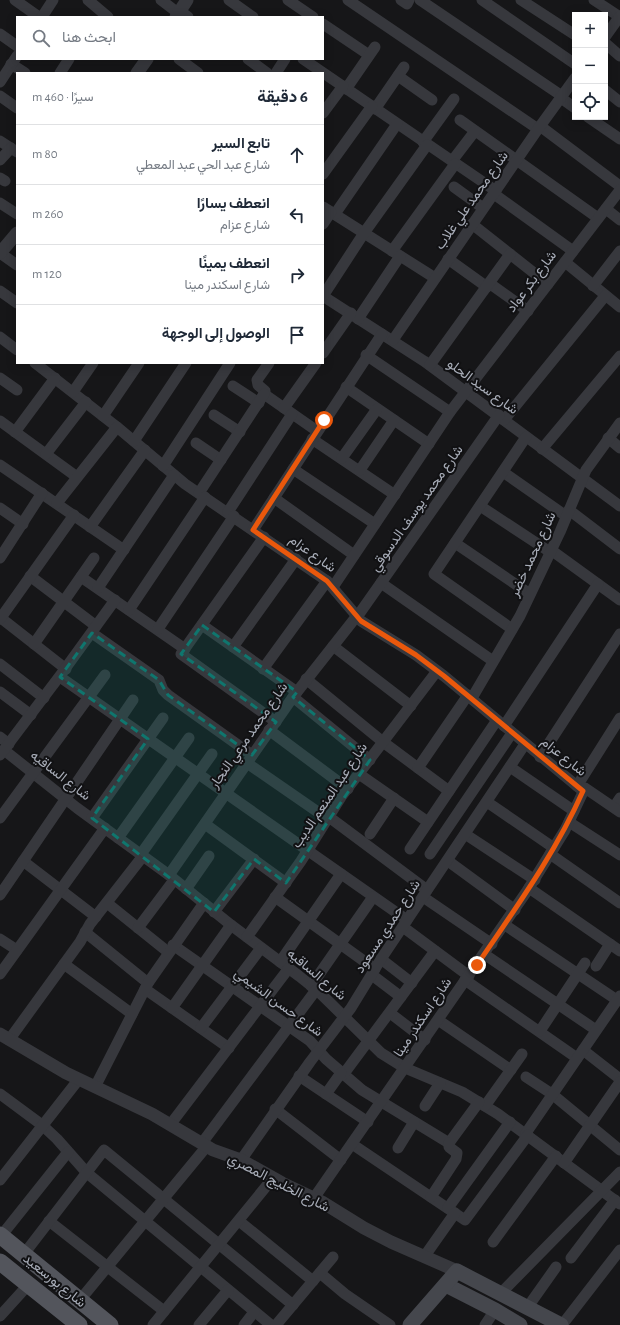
<!DOCTYPE html>
<html lang="ar">
<meta charset="utf-8">
<style>
:root{--surface:#fff;--page:#f6f6f7;--text:#1f2937;--muted:#747a83;--line:#e0e1e3}
body{margin:0;font-family:"Alegreya Sans",Vazirmatn,sans-serif;background:var(--page);color:var(--text);direction:rtl}
.controls{position:absolute;right:12px;top:12px;display:grid;overflow:hidden;border-radius:0px;box-shadow:0 2px 10px #0003}
.controls button{width:36px;height:36px;display:grid;place-items:center;padding:0;border:0;border-bottom:1px solid var(--line);background:var(--surface);color:var(--text);font:20px sans-serif}
.stop{position:absolute;width:12px;height:12px;margin:-9px;border:3px solid #ea580c;border-radius:50%;background:#fff}
.stop.end{background:#ea580c;border-color:#fff;box-shadow:0 1px 4px #0008}
.list{margin:0;padding:0;list-style:none}
h2{display:flex;justify-content:space-between;align-items:center;height:52px;margin:0;padding:0 16px;font-size:17px}
h2 small{font-size:13px;font-weight:400;color:var(--muted)}
.list li{display:grid;grid-template-columns:26px 1fr auto;gap:12px;align-items:center;box-sizing:border-box;height:60px;padding:0 16px;border-top:1px solid var(--line)}
.list b{display:block;font-size:15px;white-space:nowrap}
.list p{margin:0;font-size:13px;white-space:nowrap;color:var(--muted)}
.list em{font-size:13px;font-style:normal;color:var(--muted)}
.icon{flex:none;width:22px;height:22px;fill:none;stroke:currentColor;stroke-width:2;stroke-linecap:round;stroke-linejoin:round}
.map{position:relative;flex:none;width:620px;height:1325px;overflow:hidden;direction:ltr}
.search{position:absolute;background:var(--surface);box-shadow:0 2px 10px #0003;left:16px;top:16px;width:308px;height:44px;display:flex;align-items:center;gap:10px;box-sizing:border-box;padding:0 14px;border-radius:0px;color:var(--muted);font-size:15px}
.panel{position:absolute;background:var(--surface);box-shadow:0 2px 10px #0003;left:16px;top:72px;width:308px;height:292px;border-radius:0px;direction:rtl}
.map>svg:first-child{display:block}
.lines{fill:none;stroke-linecap:round;stroke-linejoin:round}
.minor{stroke:#37383d;stroke-width:11}
.tertiary{stroke:#37383d;stroke-width:13}
.secondary{stroke:#45474d;stroke-width:15}
.primary{stroke:#53555c;stroke-width:17}
.route{stroke:#ea580c;stroke-width:5}
.marked{fill:#0f766e;fill-opacity:0.2;stroke:#0f766e;stroke-width:3;stroke-dasharray:8 5;stroke-linejoin:round}
.labels{text-anchor:middle;stroke-width:4;stroke-linejoin:round;paint-order:stroke}
.street-label{font-size:14px;fill:#a8adb8;stroke:#111113}
</style>
<div class="map">
<svg width="620" height="1325" viewBox="0 0 620 1325">
<rect width="100%" height="100%" fill="#161618"/>
<g class="lines">
<!-- minor -->
<g class="minor">
<polyline points="15,0 39,17"/>
<polyline points="88,0 108,17"/>
<polyline points="161,0 178,13"/>
<polyline points="229,0 253,17"/>
<polyline points="288,0 313,17"/>
<polyline points="348,0 538,129"/>
<polyline points="401,0 407,4 409,0"/>
<polyline points="420,0 562,96"/>
<polyline points="482,0 575,64"/>
<polyline points="521,0 575,35"/>
<polyline points="594,0 620,17"/>
<polyline points="180,11 188,17"/>
<polyline points="42,17 53,0"/>
<polyline points="323,24 369,55"/>
<polyline points="0,34 17,46"/>
<polyline points="605,37 620,16"/>
<polyline points="605,43 620,56"/>
<polyline points="179,59 198,73"/>
<polyline points="248,59 267,73"/>
<polyline points="303,59 496,191"/>
<polyline points="11,64 25,73"/>
<polyline points="60,73 69,59"/>
<polyline points="276,73 285,59"/>
<polyline points="398,76 432,100"/>
<polyline points="0,82 17,56"/>
<polyline points="346,89 375,47"/>
<polyline points="605,90 620,102"/>
<polyline points="0,96 17,108"/>
<polyline points="561,98 575,108"/>
<polyline points="375,109 404,67"/>
<polyline points="323,113 343,86"/>
<polyline points="588,117 620,139"/>
<polyline points="460,120 598,218"/>
<polyline points="540,126 620,186"/>
<polyline points="0,141 17,152"/>
<polyline points="423,142 454,99"/>
<polyline points="0,160 11,148"/>
<polyline points="452,161 475,131"/>
<polyline points="323,174 372,106"/>
<polyline points="0,178 5,181"/>
<polyline points="454,187 483,208"/>
<polyline points="494,194 573,251"/>
<polyline points="0,203 17,214"/>
<polyline points="323,207 435,278"/>
<polyline points="606,209 620,220"/>
<polyline points="335,214 397,124"/>
<polyline points="323,224 331,212"/>
<polyline points="472,224 548,284"/>
<polyline points="392,251 455,164"/>
<polyline points="0,253 17,265"/>
<polyline points="448,259 487,287"/>
<polyline points="565,262 620,307"/>
<polyline points="489,283 528,311"/>
<polyline points="593,286 620,251"/>
<polyline points="0,291 17,303"/>
<polyline points="323,296 424,361 620,506"/>
<polyline points="323,296 364,233 427,145"/>
<polyline points="358,319 400,256"/>
<polyline points="0,337 17,350"/>
<polyline points="393,340 538,129 575,78"/>
<polyline points="323,353 351,313"/>
<polyline points="366,355 450,412"/>
<polyline points="35,363 117,427 185,484 327,581 361,621 416,655 444,676 583,791"/>
<polyline points="430,365 510,254"/>
<polyline points="0,378 17,390"/>
<polyline points="233,386 259,403"/>
<polyline points="346,387 429,444"/>
<polyline points="73,392 93,363"/>
<polyline points="264,394 317,431"/>
<polyline points="264,394 265,391 258,385 257,380 269,363"/>
<polyline points="284,408 316,363"/>
<polyline points="214,415 240,432"/>
<polyline points="103,416 139,363"/>
<polyline points="504,420 605,296"/>
<polyline points="0,421 77,477"/>
<polyline points="15,432 55,378"/>
<polyline points="608,438 620,448"/>
<polyline points="312,439 395,495"/>
<polyline points="134,441 186,363"/>
<polyline points="196,443 221,460"/>
<polyline points="542,449 620,356"/>
<polyline points="46,454 86,402"/>
<polyline points="342,458 377,409"/>
<polyline points="0,465 124,550"/>
<polyline points="163,466 230,363"/>
<polyline points="293,469 375,524"/>
<polyline points="360,470 394,420"/>
<polyline points="503,472 566,516"/>
<polyline points="199,493 264,394"/>
<polyline points="274,498 354,555"/>
<polyline points="57,503 117,427"/>
<polyline points="480,506 550,552"/>
<polyline points="0,508 23,524"/>
<polyline points="569,510 620,549"/>
<polyline points="228,512 292,414"/>
<polyline points="90,527 145,450"/>
<polyline points="253,530 382,334"/>
<polyline points="264,537 181,654 276,722"/>
<polyline points="455,543 530,594"/>
<polyline points="551,550 620,600"/>
<polyline points="0,558 42,493"/>
<polyline points="30,576 96,626"/>
<polyline points="81,577 185,649"/>
<polyline points="381,583 493,661"/>
<polyline points="333,587 450,412 620,190"/>
<polyline points="98,588 174,475"/>
<polyline points="129,610 205,497"/>
<polyline points="357,617 499,415"/>
<polyline points="1,618 66,669"/>
<polyline points="0,619 74,515"/>
<polyline points="202,625 297,692"/>
<polyline points="158,629 234,516"/>
<polyline points="512,629 434,574 526,437"/>
<polyline points="92,633 159,680 163,690 168,695 252,755"/>
<polyline points="34,644 94,558"/>
<polyline points="333,646 411,706"/>
<polyline points="233,647 296,559"/>
<polyline points="0,664 44,698"/>
<polyline points="263,669 327,581"/>
<polyline points="60,677 407,920"/>
<polyline points="306,679 383,742 449,791"/>
<polyline points="0,692 31,715"/>
<polyline points="293,697 370,760"/>
<polyline points="472,698 520,616 560,532 586,470 620,423"/>
<polyline points="504,726 598,584"/>
<polyline points="269,730 348,789"/>
<polyline points="0,737 9,744"/>
<polyline points="4,750 77,808 169,875 231,925 299,976 319,992 381,1053 405,1068 462,1092 498,1114 620,1204"/>
<polyline points="0,755 62,673 115,600"/>
<polyline points="540,757 620,634"/>
<polyline points="247,763 328,819"/>
<polyline points="510,767 574,811"/>
<polyline points="418,768 468,695"/>
<polyline points="359,774 428,822"/>
<polyline points="577,786 620,718"/>
<polyline points="487,802 554,848"/>
<polyline points="614,807 620,798"/>
<polyline points="329,817 427,890"/>
<polyline points="0,818 105,675"/>
<polyline points="92,818 163,718"/>
<polyline points="569,822 620,855"/>
<polyline points="205,824 286,883"/>
<polyline points="370,834 394,798"/>
<polyline points="465,834 535,880"/>
<polyline points="118,838 189,738"/>
<polyline points="410,849 497,720"/>
<polyline points="141,854 212,754"/>
<polyline points="430,854 512,733"/>
<polyline points="550,854 620,903"/>
<polyline points="23,861 96,917"/>
<polyline points="448,861 515,910"/>
<polyline points="169,875 293,697 356,617"/>
<polyline points="529,888 620,951"/>
<polyline points="186,889 209,856"/>
<polyline points="0,895 133,700"/>
<polyline points="275,897 375,969"/>
<polyline points="423,897 492,944"/>
<polyline points="107,903 168,952"/>
<polyline points="214,912 254,859"/>
<polyline points="505,925 617,1000"/>
<polyline points="403,927 469,976"/>
<polyline points="138,928 174,880"/>
<polyline points="85,932 148,983"/>
<polyline points="247,937 301,861 341,797 437,671"/>
<polyline points="0,939 17,950"/>
<polyline points="173,945 310,1041 326,1059 362,1090 449,1143"/>
<polyline points="484,954 596,1030"/>
<polyline points="381,959 412,983"/>
<polyline points="280,962 341,874"/>
<polyline points="64,964 132,1014"/>
<polyline points="596,966 610,944"/>
<polyline points="0,974 105,828"/>
<polyline points="372,975 401,997"/>
<polyline points="465,980 577,1058"/>
<polyline points="311,986 373,897"/>
<polyline points="145,989 229,1048"/>
<polyline points="172,1008 231,925"/>
<polyline points="390,1013 425,1040"/>
<polyline points="438,1020 511,1070"/>
<polyline points="201,1028 261,948"/>
<polyline points="540,1031 585,963"/>
<polyline points="9,1040 80,942 90,924 143,856"/>
<polyline points="583,1050 620,1079"/>
<polyline points="343,1075 435,951"/>
<polyline points="299,1076 368,1122"/>
<polyline points="526,1077 552,1094 620,1150"/>
<polyline points="95,1087 148,983 204,903"/>
<polyline points="0,1094 42,1125 57,1139 87,1173 271,1325"/>
<polyline points="326,1094 341,1073"/>
<polyline points="425,1106 440,1083"/>
<polyline points="485,1106 522,1054"/>
<polyline points="275,1109 341,1160"/>
<polyline points="170,1125 289,968"/>
<polyline points="526,1133 620,996"/>
<polyline points="202,1143 316,990"/>
<polyline points="449,1143 479,1102"/>
<polyline points="352,1144 465,1220 528,1135"/>
<polyline points="398,1148 414,1122"/>
<polyline points="241,1160 310,1062 351,1008 381,959 525,744"/>
<polyline points="564,1163 620,1082"/>
<polyline points="0,1180 79,1079"/>
<polyline points="431,1197 456,1159 457,1153 449,1147 449,1143"/>
<polyline points="314,1198 527,891 565,830 585,788 620,812"/>
<polyline points="448,1208 510,1122"/>
<polyline points="49,1221 164,1311"/>
<polyline points="239,1221 313,1281"/>
<polyline points="1,1236 68,1152"/>
<polyline points="493,1242 556,1156"/>
<polyline points="24,1254 104,1150 293,1305"/>
<polyline points="424,1257 455,1213"/>
<polyline points="571,1258 615,1200"/>
<polyline points="320,1273 345,1294 390,1325"/>
<polyline points="501,1293 620,1172"/>
<polyline points="80,1300 207,1146"/>
<polyline points="527,1308 556,1267"/>
<polyline points="0,1316 29,1284"/>
<polyline points="153,1325 273,1178"/>
<polyline points="199,1325 228,1290"/>
<polyline points="244,1325 254,1312"/>
<polyline points="276,1325 333,1257"/>
<polyline points="485,1325 495,1310"/>
<polyline points="562,1325 620,1250"/>
</g>
<!-- tertiary -->
<g class="tertiary">
<polyline points="176,17 187,0"/>
<polyline points="137,73 147,59"/>
<polyline points="0,253 17,233"/>
<polyline points="0,1034 66,1073 152,1114 213,1150 241,1160 282,1183 322,1202 364,1228 391,1242 457,1271"/>
</g>
<!-- secondary -->
<g class="secondary">
<polyline points="446,1285 495,1310 520,1325"/>
<polyline points="410,1325 457,1271 561,1325"/>
</g>
<!-- primary -->
<g class="primary">
<polyline points="0,1235 110,1325"/>
<polyline points="0,1262 79,1325"/>
</g>
</g>
<g class="lines">
<!-- route -->
<path class="route" d="M 324,420 L 253,530 L 327,581 L 361,621 L 416,655 L 444,676 L 583,791 C 555,854 515,909 477,965"/>
</g>
<!-- marked area -->
<path class="marked" d="M 202,625 L 297,692 L 293,697 L 370,760 L 286,883 L 254,859 L 214,912 L 92,818 L 148,739 L 60,677 L 92,633 L 159,680 L 168,695 L 252,755 L 276,722 L 181,654 Z"/>
<g class="labels">
<!-- street labels -->
<g class="street-label">
<text transform="translate(471 200) rotate(-55)" y="5">شارع محمد علي غلاب</text>
<text transform="translate(531 281) rotate(-53)" y="5">شارع بكر عواد</text>
<text transform="translate(483 386) rotate(36)" y="5">شارع سيد الحلو</text>
<text transform="translate(416 508) rotate(-55)" y="5">شارع محمد يوسف الدسوقي</text>
<text transform="translate(313 553) rotate(36)" y="5">شارع عزام</text>
<text transform="translate(532 554) rotate(-65)" y="5">شارع محمد خضر</text>
<text transform="translate(248 735) rotate(-55)" y="5">شارع محمد مرعي النجار</text>
<text transform="translate(564 756) rotate(39)" y="5">شارع عزام</text>
<text transform="translate(61 775) rotate(38)" y="5">شارع الساقيه</text>
<text transform="translate(329 795) rotate(-56)" y="5">شارع عبد المنعم الديب</text>
<text transform="translate(387 926) rotate(-57)" y="5">شارع حمدي مسعود</text>
<text transform="translate(317 974) rotate(40)" y="5">شارع الساقيه</text>
<text transform="translate(279 1002) rotate(36)" y="5">شارع حسن الشيمي</text>
<text transform="translate(422 1017) rotate(-56)" y="5">شارع اسكندر مينا</text>
<text transform="translate(279 1182) rotate(27)" y="5">شارع الخليج المصري</text>
<text transform="translate(55 1280) rotate(39)" y="5">شارع بورسعيد</text>
</g>
</g>
</svg>
<div class="controls">
<button>+</button>
<button>−</button>
<button><svg class="icon" aria-label="locate" viewBox="0 0 24 24"><circle cx="12" cy="12" r="6"/><path d="M12 2v4M12 18v4M2 12h4M18 12h4"/></svg></button>
</div>
<div class="stop" style="left:324px;top:420px"></div>
<div class="stop end" style="left:477px;top:965px"></div>
<div class="search"><svg class="icon" aria-label="search" viewBox="0 0 24 24"><circle cx="10" cy="10" r="6"/><path d="M15 15l6 6"/></svg>ابحث هنا</div>
<section class="panel">
<h2>6 دقيقة<small>سيرًا · 460 m</small></h2>
<ul class="list">
<li><svg class="icon" aria-label="ahead" viewBox="0 0 24 24"><path d="M12 20V5M6 11l6-6 6 6"/></svg><div><b>تابع السير</b><p>شارع عبد الحي عبد المعطي</p></div><em>80 m</em></li>
<li><svg class="icon" aria-label="left" viewBox="0 0 24 24"><path d="M17 20v-9H6M10 6l-5 5 5 5"/></svg><div><b>انعطف يسارًا</b><p>شارع عزام</p></div><em>260 m</em></li>
<li><svg class="icon" aria-label="right" viewBox="0 0 24 24"><path d="M7 20v-9h11M14 6l5 5-5 5"/></svg><div><b>انعطف يمينًا</b><p>شارع اسكندر مينا</p></div><em>120 m</em></li>
<li><svg class="icon" aria-label="arrive" viewBox="0 0 24 24"><path d="M6 21V4h12l-3 4 3 4H6"/></svg><div><b>الوصول إلى الوجهة</b></div></li>
</ul>
</section>
</div>
